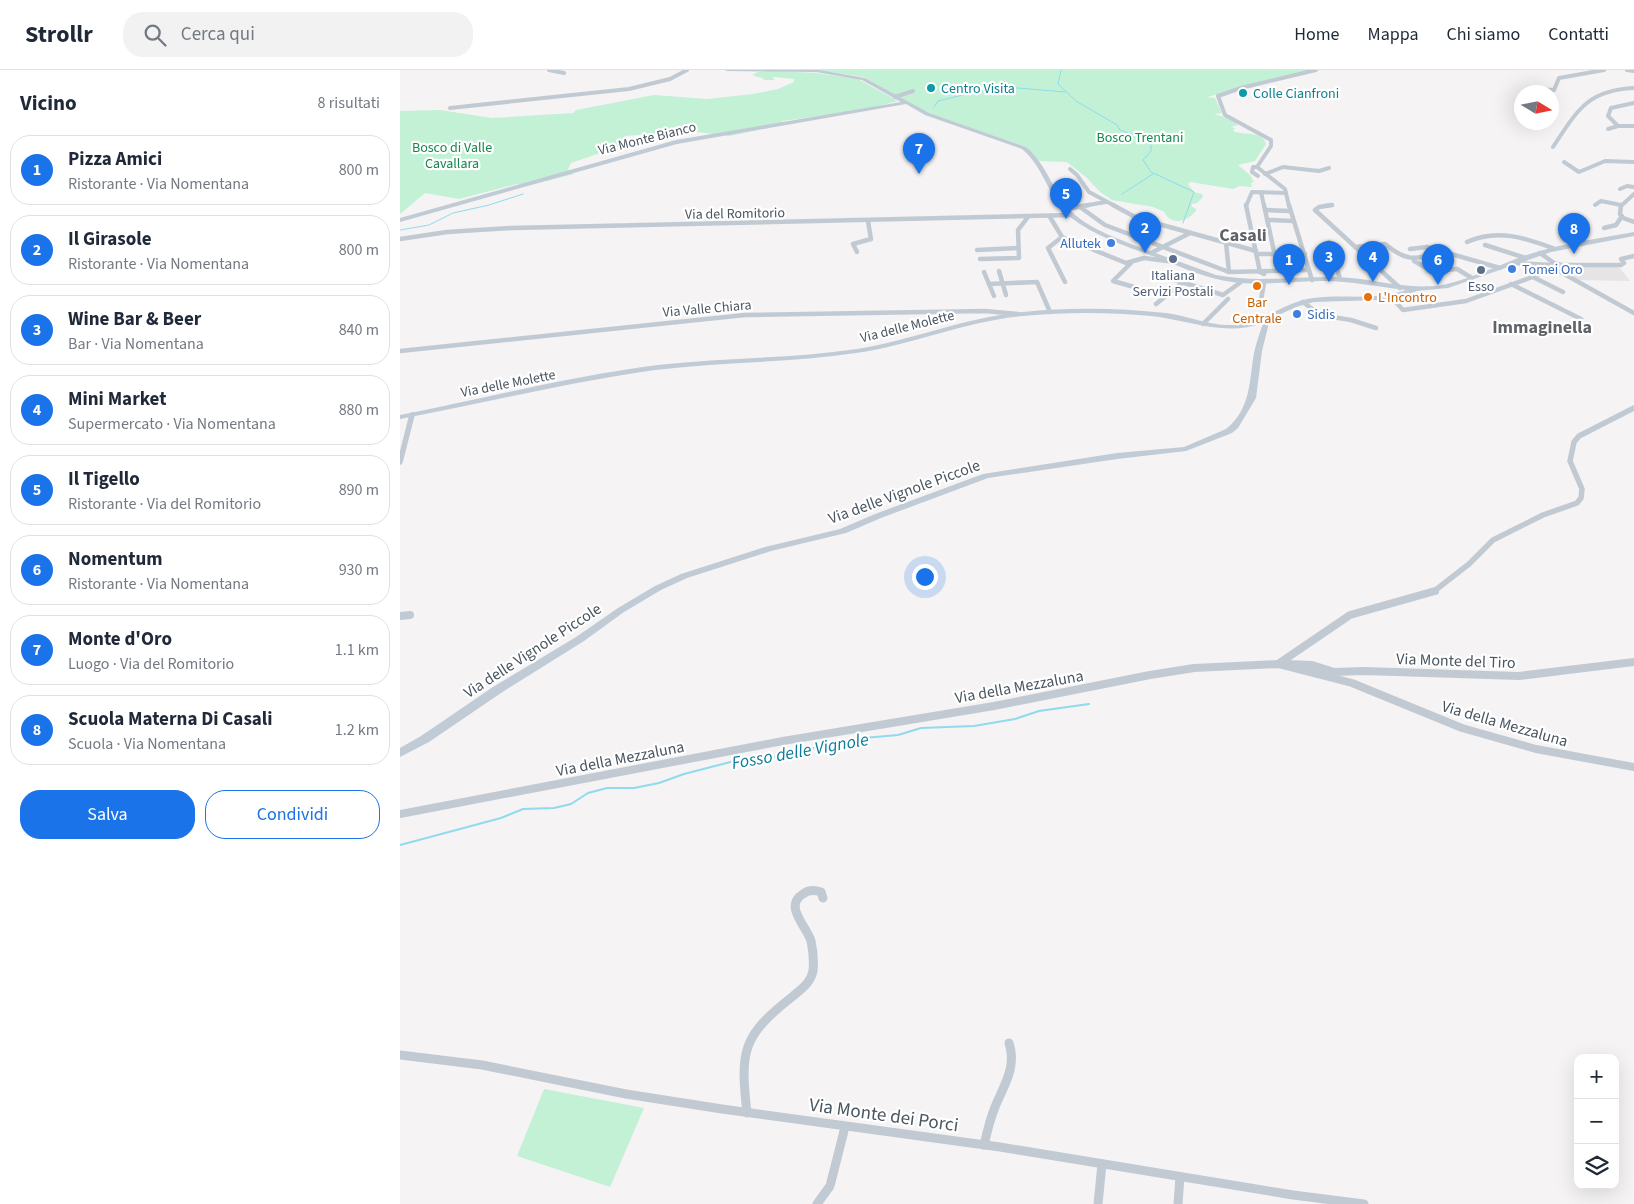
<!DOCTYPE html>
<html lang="it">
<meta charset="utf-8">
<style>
:root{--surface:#fff;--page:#f2f2f3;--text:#1f2937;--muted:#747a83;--line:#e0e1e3;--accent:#1a73e8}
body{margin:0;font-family:"Source Sans 3",sans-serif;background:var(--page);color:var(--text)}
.controls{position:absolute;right:15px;bottom:15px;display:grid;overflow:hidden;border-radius:10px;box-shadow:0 5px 20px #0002}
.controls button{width:45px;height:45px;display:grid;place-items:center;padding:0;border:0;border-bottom:1px solid var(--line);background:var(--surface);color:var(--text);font:25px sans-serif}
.compass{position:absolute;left:1114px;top:15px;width:45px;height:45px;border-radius:50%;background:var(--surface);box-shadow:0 5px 20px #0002;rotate:100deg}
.you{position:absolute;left:524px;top:506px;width:18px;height:18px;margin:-12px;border:4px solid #fff;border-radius:50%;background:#1a73e8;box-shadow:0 0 0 8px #1a73e833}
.badge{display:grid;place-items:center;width:32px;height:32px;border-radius:50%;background:var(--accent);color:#fff;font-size:16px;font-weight:700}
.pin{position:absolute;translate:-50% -41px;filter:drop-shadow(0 1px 2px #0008)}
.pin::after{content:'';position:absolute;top:26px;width:18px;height:15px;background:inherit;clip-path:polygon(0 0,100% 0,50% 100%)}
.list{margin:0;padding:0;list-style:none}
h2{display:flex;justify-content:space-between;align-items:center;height:65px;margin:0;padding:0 20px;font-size:21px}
h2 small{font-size:16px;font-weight:400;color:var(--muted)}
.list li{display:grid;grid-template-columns:32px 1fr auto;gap:15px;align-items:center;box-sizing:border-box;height:70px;margin:0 10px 10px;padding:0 10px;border:1px solid var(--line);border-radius:20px}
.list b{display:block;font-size:19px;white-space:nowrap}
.list p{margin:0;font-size:16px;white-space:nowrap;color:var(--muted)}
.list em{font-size:16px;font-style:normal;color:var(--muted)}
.actions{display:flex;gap:10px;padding:15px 20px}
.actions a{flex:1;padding:11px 0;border:1px solid var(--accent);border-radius:20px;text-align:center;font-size:18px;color:var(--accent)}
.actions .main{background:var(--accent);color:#fff}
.icon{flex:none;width:28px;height:28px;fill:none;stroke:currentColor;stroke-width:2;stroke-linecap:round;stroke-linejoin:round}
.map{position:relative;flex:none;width:1234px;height:1134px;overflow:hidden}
header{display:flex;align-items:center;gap:30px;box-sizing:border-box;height:70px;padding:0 25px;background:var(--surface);border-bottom:1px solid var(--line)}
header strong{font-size:24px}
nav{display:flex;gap:28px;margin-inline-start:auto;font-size:18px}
.search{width:350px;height:45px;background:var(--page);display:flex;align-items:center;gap:12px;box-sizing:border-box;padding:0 18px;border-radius:20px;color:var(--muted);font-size:19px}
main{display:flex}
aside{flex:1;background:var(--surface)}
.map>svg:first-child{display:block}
.education{fill:#e6e4e5}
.green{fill:#c3f1d5}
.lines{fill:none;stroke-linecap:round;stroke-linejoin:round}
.stream-far1{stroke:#90daee;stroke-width:1}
.stream{stroke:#90daee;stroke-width:2}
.street-far4{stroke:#c1cad2;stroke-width:4}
.street-far3{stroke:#c1cad2;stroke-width:4.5}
.street-far2{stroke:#c1cad2;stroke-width:5.5}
.street-far1{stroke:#c1cad2;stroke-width:8}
.street{stroke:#c1cad2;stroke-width:9}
.secondary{fill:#c1cbd6;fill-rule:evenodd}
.culture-dot{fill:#0f9aa8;stroke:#fff;stroke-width:2}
.shop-dot{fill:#3f7fe0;stroke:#fff;stroke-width:2}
.service-dot{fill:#5c6f8a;stroke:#fff;stroke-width:2}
.food-dot{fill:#e8710a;stroke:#fff;stroke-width:2}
.labels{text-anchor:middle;stroke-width:4.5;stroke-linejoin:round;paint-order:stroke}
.far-culture-label{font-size:14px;fill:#0d838f;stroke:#fff;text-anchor:start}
.far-park-label{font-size:14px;fill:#17864f;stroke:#fff}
.far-street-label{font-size:14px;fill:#4a5661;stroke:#fff}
.far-shop-label{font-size:14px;fill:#366cbe;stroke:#fff;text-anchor:start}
.far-service-label{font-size:14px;fill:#4e5e75;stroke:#fff}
.far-food-label{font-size:14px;fill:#c56008;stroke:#fff;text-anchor:start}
.street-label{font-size:16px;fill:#4a5661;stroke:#fff}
.far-district-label{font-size:18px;font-weight:bold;fill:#5f6368;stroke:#fff}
.water-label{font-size:18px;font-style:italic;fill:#0c7c9b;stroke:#fff}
.near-street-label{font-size:19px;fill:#4a5661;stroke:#fff}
</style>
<header>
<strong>Strollr</strong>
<div class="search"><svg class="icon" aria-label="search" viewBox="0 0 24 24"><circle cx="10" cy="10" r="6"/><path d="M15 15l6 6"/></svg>Cerca qui</div>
<nav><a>Home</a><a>Mappa</a><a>Chi siamo</a><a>Contatti</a></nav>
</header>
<main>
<aside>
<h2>Vicino<small>8 risultati</small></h2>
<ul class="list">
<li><span class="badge">1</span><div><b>Pizza Amici</b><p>Ristorante · Via Nomentana</p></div><em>800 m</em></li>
<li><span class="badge">2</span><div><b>Il Girasole</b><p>Ristorante · Via Nomentana</p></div><em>800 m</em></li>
<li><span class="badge">3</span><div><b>Wine Bar &amp; Beer</b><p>Bar · Via Nomentana</p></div><em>840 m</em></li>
<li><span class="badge">4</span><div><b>Mini Market</b><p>Supermercato · Via Nomentana</p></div><em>880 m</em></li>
<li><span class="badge">5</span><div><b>Il Tigello</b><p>Ristorante · Via del Romitorio</p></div><em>890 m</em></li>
<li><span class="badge">6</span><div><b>Nomentum</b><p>Ristorante · Via Nomentana</p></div><em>930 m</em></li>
<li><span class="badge">7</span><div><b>Monte d'Oro</b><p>Luogo · Via del Romitorio</p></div><em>1.1 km</em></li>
<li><span class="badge">8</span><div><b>Scuola Materna Di Casali</b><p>Scuola · Via Nomentana</p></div><em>1.2 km</em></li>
</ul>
<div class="actions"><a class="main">Salva</a><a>Condividi</a></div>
</aside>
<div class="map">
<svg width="1234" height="1134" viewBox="0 0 1234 1134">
<rect width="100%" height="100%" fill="#f5f3f3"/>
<!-- education -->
<polygon class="education" points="1154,196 1218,196 1230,211 1176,210"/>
<!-- green -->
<g class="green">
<path d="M 416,0 L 913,0 L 807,27 L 815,28 L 822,43 L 814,44 C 823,47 832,48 838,55 L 831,57 L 835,58 L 833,61 C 844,66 862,60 866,74 L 855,91 L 838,95 L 850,105 L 854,112 L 851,113 L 852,117 L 840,116 L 833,119 L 790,112 L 788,114 L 794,122 L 802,124 L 803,127 L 797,133 L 792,134 L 791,136 L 796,139 L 796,141 C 787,151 775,156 765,144 L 765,142 L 753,137 L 712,130 L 700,122 L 687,108 L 667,92 L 639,91 L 626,77 L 527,43 L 464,7 Z"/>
<polygon points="374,1 417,3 458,9 498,31 462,40 383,51 372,57 330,66 289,61 225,66 221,76 171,93 168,99 174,104 130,115 117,114 59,129 25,123 0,144 0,41 40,40 92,48 173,43 176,40 254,25 307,29 353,24 378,19 394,12 394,9 375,7 373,7 374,10 362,10 365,9 352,5 358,2"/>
<polygon points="144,1019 244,1038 210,1117 117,1086"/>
</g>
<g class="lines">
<!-- stream-far1 -->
<g class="stream-far1">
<polyline points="661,0 658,14 676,31 717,55 720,60 751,71 751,81 743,90 751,102 794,122 783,153"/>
<polyline points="534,37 538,31 575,22 618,18 665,22"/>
<polyline points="722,124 753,104"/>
<polyline points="0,160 29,155 53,143 89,135 123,124"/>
</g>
<!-- stream -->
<polyline class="stream" points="0,775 101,748 123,739 154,738 171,734 188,723 207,718 234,718 259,713 284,704 346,688 393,686 419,676 452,669 498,665 521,658 574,656 615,649 639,641 689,634"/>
<!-- street-far4 -->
<g class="street-far4">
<polyline points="149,0 164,3"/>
<polyline points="1227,0 1234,1"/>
<polyline points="1135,19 1154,20 1159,8 1204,0"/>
<polyline points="495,27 513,21"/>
<polyline points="50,38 229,19 270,9 287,0"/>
<polyline points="1218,56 1208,46 1211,38 1234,33"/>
<polyline points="1208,59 1218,56 1234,56"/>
<path d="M 1153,77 C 1177,41 1187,20 1234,18"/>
<polyline points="1164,92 1179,102 1205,91 1234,92"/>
<polyline points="857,97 853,97 852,102 858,106"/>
<polyline points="670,99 677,105 689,122 715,136"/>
<polyline points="865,104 883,97 919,101 929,98"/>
<polyline points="1220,119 1227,116 1234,117"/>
<polyline points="861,122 864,136"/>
<polyline points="1195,135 1201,131 1221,135"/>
<polyline points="682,136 706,132"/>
<polyline points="846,136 852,122 886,123"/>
<polyline points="889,136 885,119 857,97 871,76 871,70 825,45 818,26 841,18 916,0"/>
<polyline points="924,136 932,135"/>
<polyline points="1221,136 1234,124"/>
</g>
<!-- street-far3 -->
<g class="street-far3">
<polyline points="713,135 737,148 856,181"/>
<polyline points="846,135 860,202 864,204"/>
<polyline points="864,135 878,200"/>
<polyline points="889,135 912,210"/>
<polyline points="932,135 919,137 915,140 1000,218"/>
<polyline points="1221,135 1220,144 1223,148 1234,152"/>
<polyline points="680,137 705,155 829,202 909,200"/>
<polyline points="666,139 689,135"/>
<polyline points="865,140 890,141"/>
<polyline points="650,147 662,167 726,193 744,188 775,192"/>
<polyline points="867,150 893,151"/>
<polyline points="1204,158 1216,155 1222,146"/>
<polyline points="662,167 648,178 665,212"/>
<polyline points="0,169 47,162 111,158 672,145"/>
<polyline points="929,172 940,209"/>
<path d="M 1067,172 C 1097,158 1126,168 1155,179"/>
<polyline points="826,173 829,202"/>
<polyline points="1085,175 1126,188"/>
<path d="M 955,177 L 985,174 C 1007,192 1014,190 1041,182"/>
<polyline points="1010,179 1027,177 1100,198"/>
<polyline points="577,180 618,178"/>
<polyline points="457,182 453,174 471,169 468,151"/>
<polyline points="751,183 790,163"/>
<polyline points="1140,183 1154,193 1161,195 1221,195 1224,193 1221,189 1234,186"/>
<polyline points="857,184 905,184"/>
<polyline points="580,189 619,188 618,160 628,147"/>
<polyline points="1014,191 1032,201 1057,199 1072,208"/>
<polyline points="731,193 713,211 734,217"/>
<polyline points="1115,193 1151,195"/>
<polyline points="1148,195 1234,243"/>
<polyline points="599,201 606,225"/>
<polyline points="584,202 589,214"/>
<polyline points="759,205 823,225 841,212"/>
<polyline points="1133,207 1163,222"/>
<polyline points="1111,214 1181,249"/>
<polyline points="594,226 589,214 637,212 650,242"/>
<polyline points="991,227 1003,240 1066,231 1138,205 1135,195"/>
<polyline points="861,230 864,213"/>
<polyline points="903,232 920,245 951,250 976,258"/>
<polyline points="756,234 782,213"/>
<polyline points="803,254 828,229"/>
<polyline points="0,281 345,245 585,241 618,244"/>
</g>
<!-- street-far2 -->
<g class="street-far2">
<polyline points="0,392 12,345"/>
<polyline points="1033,522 1069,494 1093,470 1143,445 1177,433 1181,428 1182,419 1170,391 1174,372 1179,366 1234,338"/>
</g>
<!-- street-far1 -->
<g class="street-far1">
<polyline points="0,546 10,545"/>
<polyline points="878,594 950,545 1035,521"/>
<polyline points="886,594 912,595 934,602 964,601 1119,606 1234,592"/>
<polyline points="0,744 383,671 594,636 750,605 794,598 878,594 952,613 1062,658 1136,679 1234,697"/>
</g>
<!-- street -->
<g class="street">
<polyline points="0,985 82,995 226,1024 322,1039 600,1077 893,1125 964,1134"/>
<path d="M 347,1043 C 340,981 342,966 392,927 C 401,919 410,914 413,901 C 414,891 413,880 411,871 C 407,857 383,836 403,824 C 408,820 415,820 421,822 L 423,828"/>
<path d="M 584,1075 C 587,1062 590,1049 595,1037 C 604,1015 617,997 609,973"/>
<polyline points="417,1134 430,1116 445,1057"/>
<polyline points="698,1134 702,1094"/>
<polyline points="778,1134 780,1107"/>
</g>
<!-- secondary -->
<path class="secondary" d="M 325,0 L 419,0 L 465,8 L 529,43 L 626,77 C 647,94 653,123 672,142 C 692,161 722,170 747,180 C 770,188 793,197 816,205 C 857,213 896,206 937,207 C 974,208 1010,222 1047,214 C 1077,207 1104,192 1133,183 C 1166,173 1200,168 1234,162 L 1234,166 L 1151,182 L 1048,218 L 1017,221 L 1003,226 L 978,230 L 914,232 L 896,237 L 870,249 L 862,281 L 856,328 L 838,358 L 832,363 L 786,381 L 717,389 L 588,408 L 481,448 L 446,463 L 371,481 L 287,508 L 261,520 L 224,542 L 184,571 L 101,623 L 29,672 L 0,687 L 0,678 L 21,666 L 93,617 L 176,567 L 218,538 L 255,516 L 281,504 L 365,477 L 440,459 L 475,444 L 583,404 L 717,383 L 784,377 L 826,359 C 851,339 849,312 854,283 C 856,273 860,263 863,253 C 825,267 789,250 751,246 C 708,242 666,242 623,246 C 566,251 513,275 456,283 C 389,293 322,292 255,300 C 169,312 85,333 0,349 L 0,345 C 86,328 171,306 258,295 C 324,287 391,289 457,279 C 513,270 566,247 623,242 C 670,237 719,238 766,243 C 788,246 810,256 832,255 C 862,254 885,231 914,228 C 945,224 976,231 1006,220 C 978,217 951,211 923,211 C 893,211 862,216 832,212 C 808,209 786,199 763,190 C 732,178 697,168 670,147 C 649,129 644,97 622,79 L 525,45 L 506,34 L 277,74 L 0,152 L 0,148 L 276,70 L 501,32 L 462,10 L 416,2 L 327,1 Z"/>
</g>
<!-- markers -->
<g class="culture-dot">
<circle cx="531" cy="18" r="5"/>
<circle cx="843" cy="23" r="5"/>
</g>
<g class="shop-dot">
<circle cx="711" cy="173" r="5"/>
<circle cx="1112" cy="199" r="5"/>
<circle cx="897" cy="244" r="5"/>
</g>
<g class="service-dot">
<circle cx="773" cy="189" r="5"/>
<circle cx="1081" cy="200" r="5"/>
</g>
<g class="food-dot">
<circle cx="857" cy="216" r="5"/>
<circle cx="968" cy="227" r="5"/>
</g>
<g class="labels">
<!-- far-culture labels -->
<g class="far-culture-label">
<text x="541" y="23">Centro Visita</text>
<text x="853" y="28">Colle Cianfroni</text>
</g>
<!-- far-park labels -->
<g class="far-park-label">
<text x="740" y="72">Bosco Trentani</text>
<text x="52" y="82">Bosco di Valle<tspan x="52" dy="16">Cavallara</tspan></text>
</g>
<!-- far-street labels -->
<g class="far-street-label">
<text transform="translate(247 68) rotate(-14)" y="5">Via Monte Bianco</text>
<text transform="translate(335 143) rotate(-1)" y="5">Via del Romitorio</text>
<text transform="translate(307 238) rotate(-5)" y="5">Via Valle Chiara</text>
<text transform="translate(507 256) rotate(-14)" y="5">Via delle Molette</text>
<text transform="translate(108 313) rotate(-11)" y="5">Via delle Molette</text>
</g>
<!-- far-shop labels -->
<g class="far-shop-label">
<text x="701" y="178" text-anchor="end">Allutek</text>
<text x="1122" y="204">Tomei Oro</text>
<text x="907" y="249">Sidis</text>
</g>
<!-- far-service labels -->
<g class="far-service-label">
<text x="773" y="210">Italiana<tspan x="773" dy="16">Servizi Postali</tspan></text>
<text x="1081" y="221">Esso</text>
</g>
<!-- far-food labels -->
<g class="far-food-label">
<text x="978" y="232">L'Incontro</text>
<text x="857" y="237" text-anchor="middle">Bar<tspan x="857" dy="16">Centrale</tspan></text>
</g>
<!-- street labels -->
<g class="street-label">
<text transform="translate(504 421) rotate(-20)" y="6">Via delle Vignole Piccole</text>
<text transform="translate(132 580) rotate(-33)" y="6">Via delle Vignole Piccole</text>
<text transform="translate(1056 590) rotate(2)" y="6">Via Monte del Tiro</text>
<text transform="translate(619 616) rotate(-10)" y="6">Via della Mezzaluna</text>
<text transform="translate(1105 653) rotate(16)" y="6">Via della Mezzaluna</text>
<text transform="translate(220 688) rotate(-11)" y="6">Via della Mezzaluna</text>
</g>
<!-- far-district labels -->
<g class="far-district-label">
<text x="843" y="171">Casali</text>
<text x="1142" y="263">Immaginella</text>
</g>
<!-- water labels -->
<g class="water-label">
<text transform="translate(400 681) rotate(-10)" y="6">Fosso delle Vignole</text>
</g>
<!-- near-street labels -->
<g class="near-street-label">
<text transform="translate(484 1044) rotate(8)" y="7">Via Monte dei Porci</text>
</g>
</g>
</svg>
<div class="controls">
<button>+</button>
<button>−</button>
<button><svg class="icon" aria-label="layers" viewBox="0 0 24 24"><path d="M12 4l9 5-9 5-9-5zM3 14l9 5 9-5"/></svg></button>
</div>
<svg class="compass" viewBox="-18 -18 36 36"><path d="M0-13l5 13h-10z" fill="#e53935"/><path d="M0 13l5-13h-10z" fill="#747a83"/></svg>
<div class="you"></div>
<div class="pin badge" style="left:889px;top:215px">1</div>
<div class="pin badge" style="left:745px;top:183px">2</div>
<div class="pin badge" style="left:929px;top:212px">3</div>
<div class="pin badge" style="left:973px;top:212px">4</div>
<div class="pin badge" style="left:666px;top:149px">5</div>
<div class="pin badge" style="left:1038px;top:215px">6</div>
<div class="pin badge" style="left:519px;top:104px">7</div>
<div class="pin badge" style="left:1174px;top:184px">8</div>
</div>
</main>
